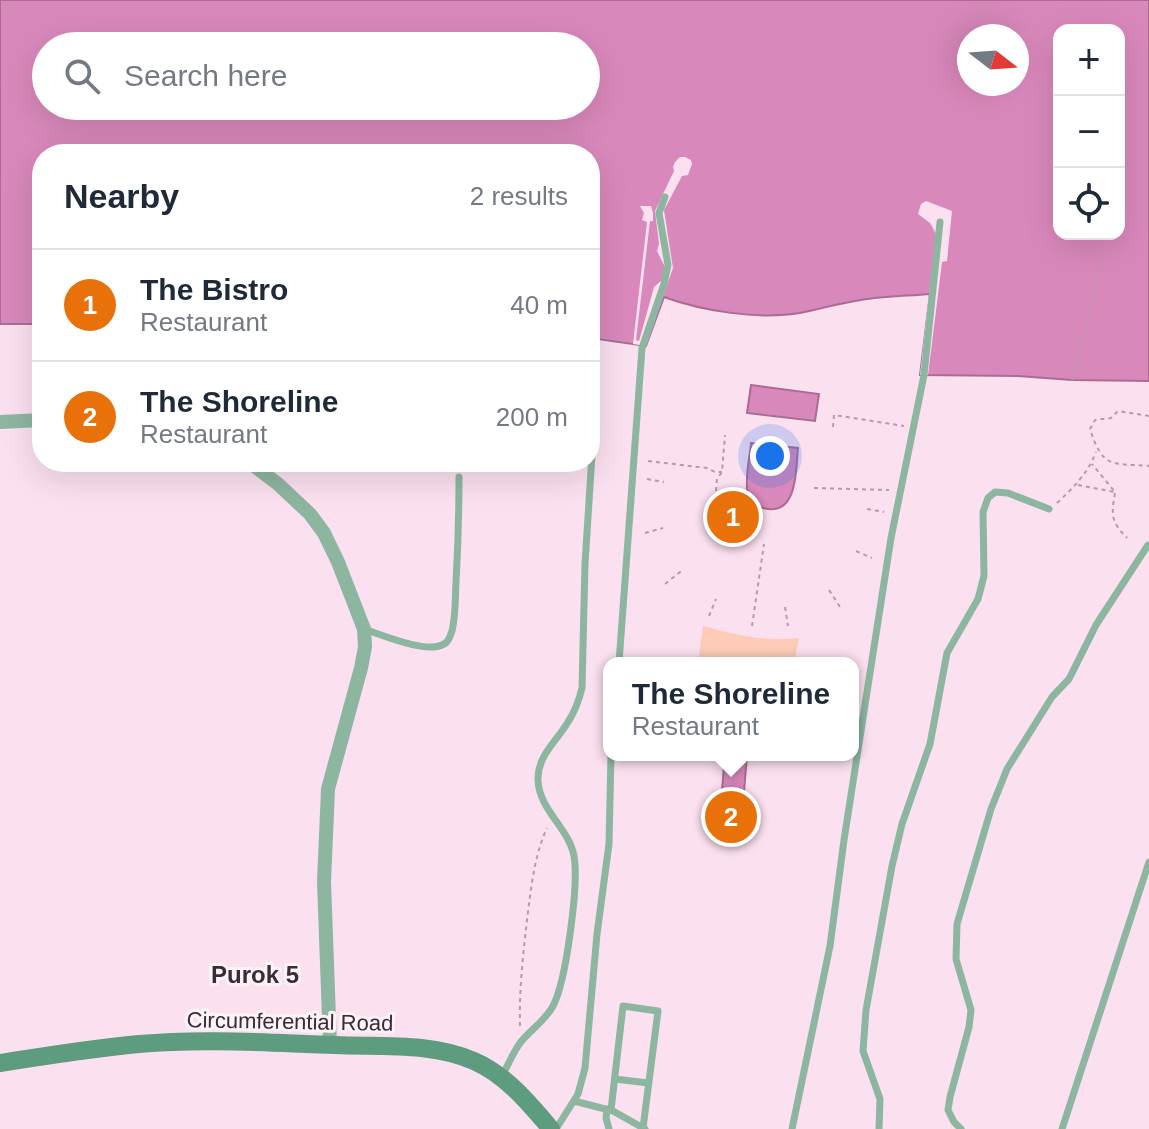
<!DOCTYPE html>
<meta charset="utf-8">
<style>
:root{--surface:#fff;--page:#f6f6f7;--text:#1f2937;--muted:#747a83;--line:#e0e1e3;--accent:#ea580c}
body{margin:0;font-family:Helvetica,sans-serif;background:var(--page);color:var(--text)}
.controls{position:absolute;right:24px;top:24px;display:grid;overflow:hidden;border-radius:16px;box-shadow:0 8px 32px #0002}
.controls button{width:72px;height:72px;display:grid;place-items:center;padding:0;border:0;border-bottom:2px solid var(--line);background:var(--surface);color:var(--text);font:40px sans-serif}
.compass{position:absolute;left:957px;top:24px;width:72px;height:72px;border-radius:50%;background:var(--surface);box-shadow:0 8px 32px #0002;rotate:107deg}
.you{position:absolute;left:770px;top:456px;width:28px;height:28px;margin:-20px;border:6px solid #fff;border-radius:50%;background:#1a73e8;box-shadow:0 0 0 12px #1a73e833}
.badge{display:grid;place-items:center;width:52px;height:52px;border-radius:50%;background:var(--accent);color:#fff;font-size:26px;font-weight:700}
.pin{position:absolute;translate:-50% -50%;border:4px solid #fff;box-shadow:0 2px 8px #0006}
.popup{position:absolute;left:603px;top:657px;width:256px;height:104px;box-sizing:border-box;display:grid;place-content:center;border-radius:16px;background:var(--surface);filter:drop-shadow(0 2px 6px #0005);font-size:26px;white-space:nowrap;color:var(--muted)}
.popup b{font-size:30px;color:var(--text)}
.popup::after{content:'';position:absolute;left:50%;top:100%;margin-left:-16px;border:16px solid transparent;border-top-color:var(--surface)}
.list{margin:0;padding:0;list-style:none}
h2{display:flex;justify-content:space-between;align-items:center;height:104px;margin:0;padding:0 32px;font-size:34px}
h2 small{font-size:26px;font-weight:400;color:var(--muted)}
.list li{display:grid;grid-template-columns:52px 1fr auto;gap:24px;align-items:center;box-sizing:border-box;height:112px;padding:0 32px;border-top:2px solid var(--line)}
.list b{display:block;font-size:30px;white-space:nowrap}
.list p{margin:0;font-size:26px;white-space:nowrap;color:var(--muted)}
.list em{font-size:26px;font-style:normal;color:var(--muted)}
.icon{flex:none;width:44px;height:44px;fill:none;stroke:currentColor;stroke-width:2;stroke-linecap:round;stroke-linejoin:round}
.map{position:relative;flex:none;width:1149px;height:1129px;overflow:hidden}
.search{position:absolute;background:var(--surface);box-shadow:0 8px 32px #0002;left:32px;top:32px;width:568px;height:88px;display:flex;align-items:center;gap:20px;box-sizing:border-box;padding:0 28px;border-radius:44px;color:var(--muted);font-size:30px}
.panel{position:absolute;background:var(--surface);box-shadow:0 8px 32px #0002;left:32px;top:144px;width:568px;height:328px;border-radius:32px}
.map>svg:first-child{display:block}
.green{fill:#fdcbb8}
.water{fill:#d988bb;stroke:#aa6c93;stroke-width:2;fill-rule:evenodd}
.pier{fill:#fbe0ef}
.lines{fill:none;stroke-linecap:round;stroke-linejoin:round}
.path{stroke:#b39ca9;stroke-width:2;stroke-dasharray:4 4;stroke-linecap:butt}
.lane{stroke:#8db6a1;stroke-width:7}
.street{stroke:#8db6a1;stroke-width:14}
.secondary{stroke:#5d9c7e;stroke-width:18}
.labels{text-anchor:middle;stroke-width:6;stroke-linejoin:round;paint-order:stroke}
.street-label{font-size:22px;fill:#3c2b35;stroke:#fcf3f8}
.neighbourhood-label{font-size:24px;font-weight:bold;fill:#3c2b35;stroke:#fcf3f8}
</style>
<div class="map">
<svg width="1149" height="1129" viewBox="0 0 1149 1129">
<rect width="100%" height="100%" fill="#fbe0ef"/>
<!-- green -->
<path class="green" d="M 703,626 C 736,635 765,642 799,638 L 794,663 L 698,663 Z"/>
<!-- water -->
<g class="water">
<path d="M 0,0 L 1149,0 L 1149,381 L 1072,380 L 1018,376 L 920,375 L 930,294 C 907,296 883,296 861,300 C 840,303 820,309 800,313 C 759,320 702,311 664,297 L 646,346 L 590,338 L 590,154 L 42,154 L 42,324 L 0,324 ZM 1059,30 L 1119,30 L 1119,234 L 1059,234 ZM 969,36 L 1017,36 L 1017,84 L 969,84 ZM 46,46 L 586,46 L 586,106 L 46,106 Z"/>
<polygon points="751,385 819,394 815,421 747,413"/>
<path d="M 751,443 L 798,448 C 796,467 798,513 768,509 C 759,508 751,502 748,494 C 744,481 750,456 751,443 Z"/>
<polygon points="725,755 747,755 744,792 722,790"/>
</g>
<!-- pier -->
<g class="pier">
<polygon points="680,157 685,157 691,160 692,164 688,175 682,176 664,210 673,268 646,346 633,344 647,222 642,220 644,213 640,206 651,206 653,213 653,221 650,221 636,340 639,341 654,287 662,280 666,269 657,251 659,244 655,211 674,171 673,167 675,162"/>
<polygon points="926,201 952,211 947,261 942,262 928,375 920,375 936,234 930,223 918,214 921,204"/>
</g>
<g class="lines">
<!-- path -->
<g class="path">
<polyline points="1072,380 1103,259"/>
<path d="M 1149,416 L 1118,411 L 1111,418 L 1095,420 L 1090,429 C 1103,469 1111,463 1149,466"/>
<polyline points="833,427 834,415 904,426"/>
<polyline points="648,461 707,468 715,472 722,472"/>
<polyline points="647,479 664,482"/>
<polyline points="1078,485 1115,492 1092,464"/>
<polyline points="814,488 889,490"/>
<polyline points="716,491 717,479 722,472 725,435"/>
<path d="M 1115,493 C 1111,516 1111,521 1127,538"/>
<path d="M 1057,503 C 1074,487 1088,473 1096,452"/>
<polyline points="867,509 884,512"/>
<polyline points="645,533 663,528"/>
<polyline points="856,551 872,558"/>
<polyline points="665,584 684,569"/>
<polyline points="829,590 840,607"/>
<polyline points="785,607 788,626"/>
<polyline points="709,616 716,599"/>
<polyline points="752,626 764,544"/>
<path d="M 520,1026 C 519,990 523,955 527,920 C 531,889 534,856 547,828"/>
</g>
<!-- lane -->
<g class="lane">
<path d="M 364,629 C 382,635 425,653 442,645 C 448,643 450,637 452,631 C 456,615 455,598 456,582 C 458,547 459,512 459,477"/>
<polyline points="619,663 642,348 664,284 668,265 659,213 665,197"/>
<path d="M 503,1075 C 508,1064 513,1053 520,1043 C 530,1030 545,1021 553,1006 C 566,982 579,884 574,856 C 569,828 539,810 538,780 C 537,756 557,741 568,722 C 575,711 579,701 582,688 L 585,564 L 593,439"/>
<polyline points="615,1079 648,1083"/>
<polyline points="574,1101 613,1111 645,1129"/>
<polyline points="607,1109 606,1118 609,1129"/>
<polyline points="611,1110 623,1006 658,1011 643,1128"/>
<polyline points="556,1129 578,1094 585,1068 597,934 609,844 611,755"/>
<polyline points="792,1129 830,946 844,840 891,538 924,375 940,222"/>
<polyline points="879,1129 880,1099 863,1051 866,1010 892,866 902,824 930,744 947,653 978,599 984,576 983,512 988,498 995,492 1008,493 1049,509"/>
<polyline points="961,1129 954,1122 948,1110 950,1097 969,1027 971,1010 956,959 957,924 991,809 1007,769 1052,697 1069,679 1096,625 1148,545 1149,545"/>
<polyline points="1062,1129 1149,862"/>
</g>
<!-- street -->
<g class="street">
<polyline points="0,422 42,420"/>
<polyline points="249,462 278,484 310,514 324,533 338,562 364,629 365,647 361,668 328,789 324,882 330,1045"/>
</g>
<!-- secondary -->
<path class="secondary" d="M 0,1063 C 46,1056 93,1048 139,1044 C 205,1038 270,1043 335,1045 C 380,1047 431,1042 474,1061 C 506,1075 529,1103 551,1129"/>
</g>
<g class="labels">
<!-- street labels -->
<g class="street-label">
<text transform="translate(290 1021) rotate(1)" y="8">Circumferential Road</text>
</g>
<!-- neighbourhood labels -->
<g class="neighbourhood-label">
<text x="255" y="983">Purok 5</text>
</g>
</g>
</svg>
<div class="controls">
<button>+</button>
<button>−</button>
<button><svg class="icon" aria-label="locate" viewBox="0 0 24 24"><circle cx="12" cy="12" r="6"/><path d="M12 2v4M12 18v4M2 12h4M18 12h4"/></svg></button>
</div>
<svg class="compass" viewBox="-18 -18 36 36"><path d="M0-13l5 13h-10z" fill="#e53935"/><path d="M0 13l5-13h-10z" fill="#747a83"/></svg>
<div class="you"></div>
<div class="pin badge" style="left:733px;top:517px;background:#e8710a">1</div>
<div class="pin badge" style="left:731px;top:817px;background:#e8710a">2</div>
<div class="popup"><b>The Shoreline</b>Restaurant</div>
<div class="search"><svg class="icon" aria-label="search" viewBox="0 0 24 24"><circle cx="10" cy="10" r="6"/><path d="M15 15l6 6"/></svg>Search here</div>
<section class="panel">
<h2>Nearby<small>2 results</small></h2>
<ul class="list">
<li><span class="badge" style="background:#e8710a">1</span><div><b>The Bistro</b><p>Restaurant</p></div><em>40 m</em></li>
<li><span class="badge" style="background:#e8710a">2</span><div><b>The Shoreline</b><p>Restaurant</p></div><em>200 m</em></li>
</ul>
</section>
</div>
